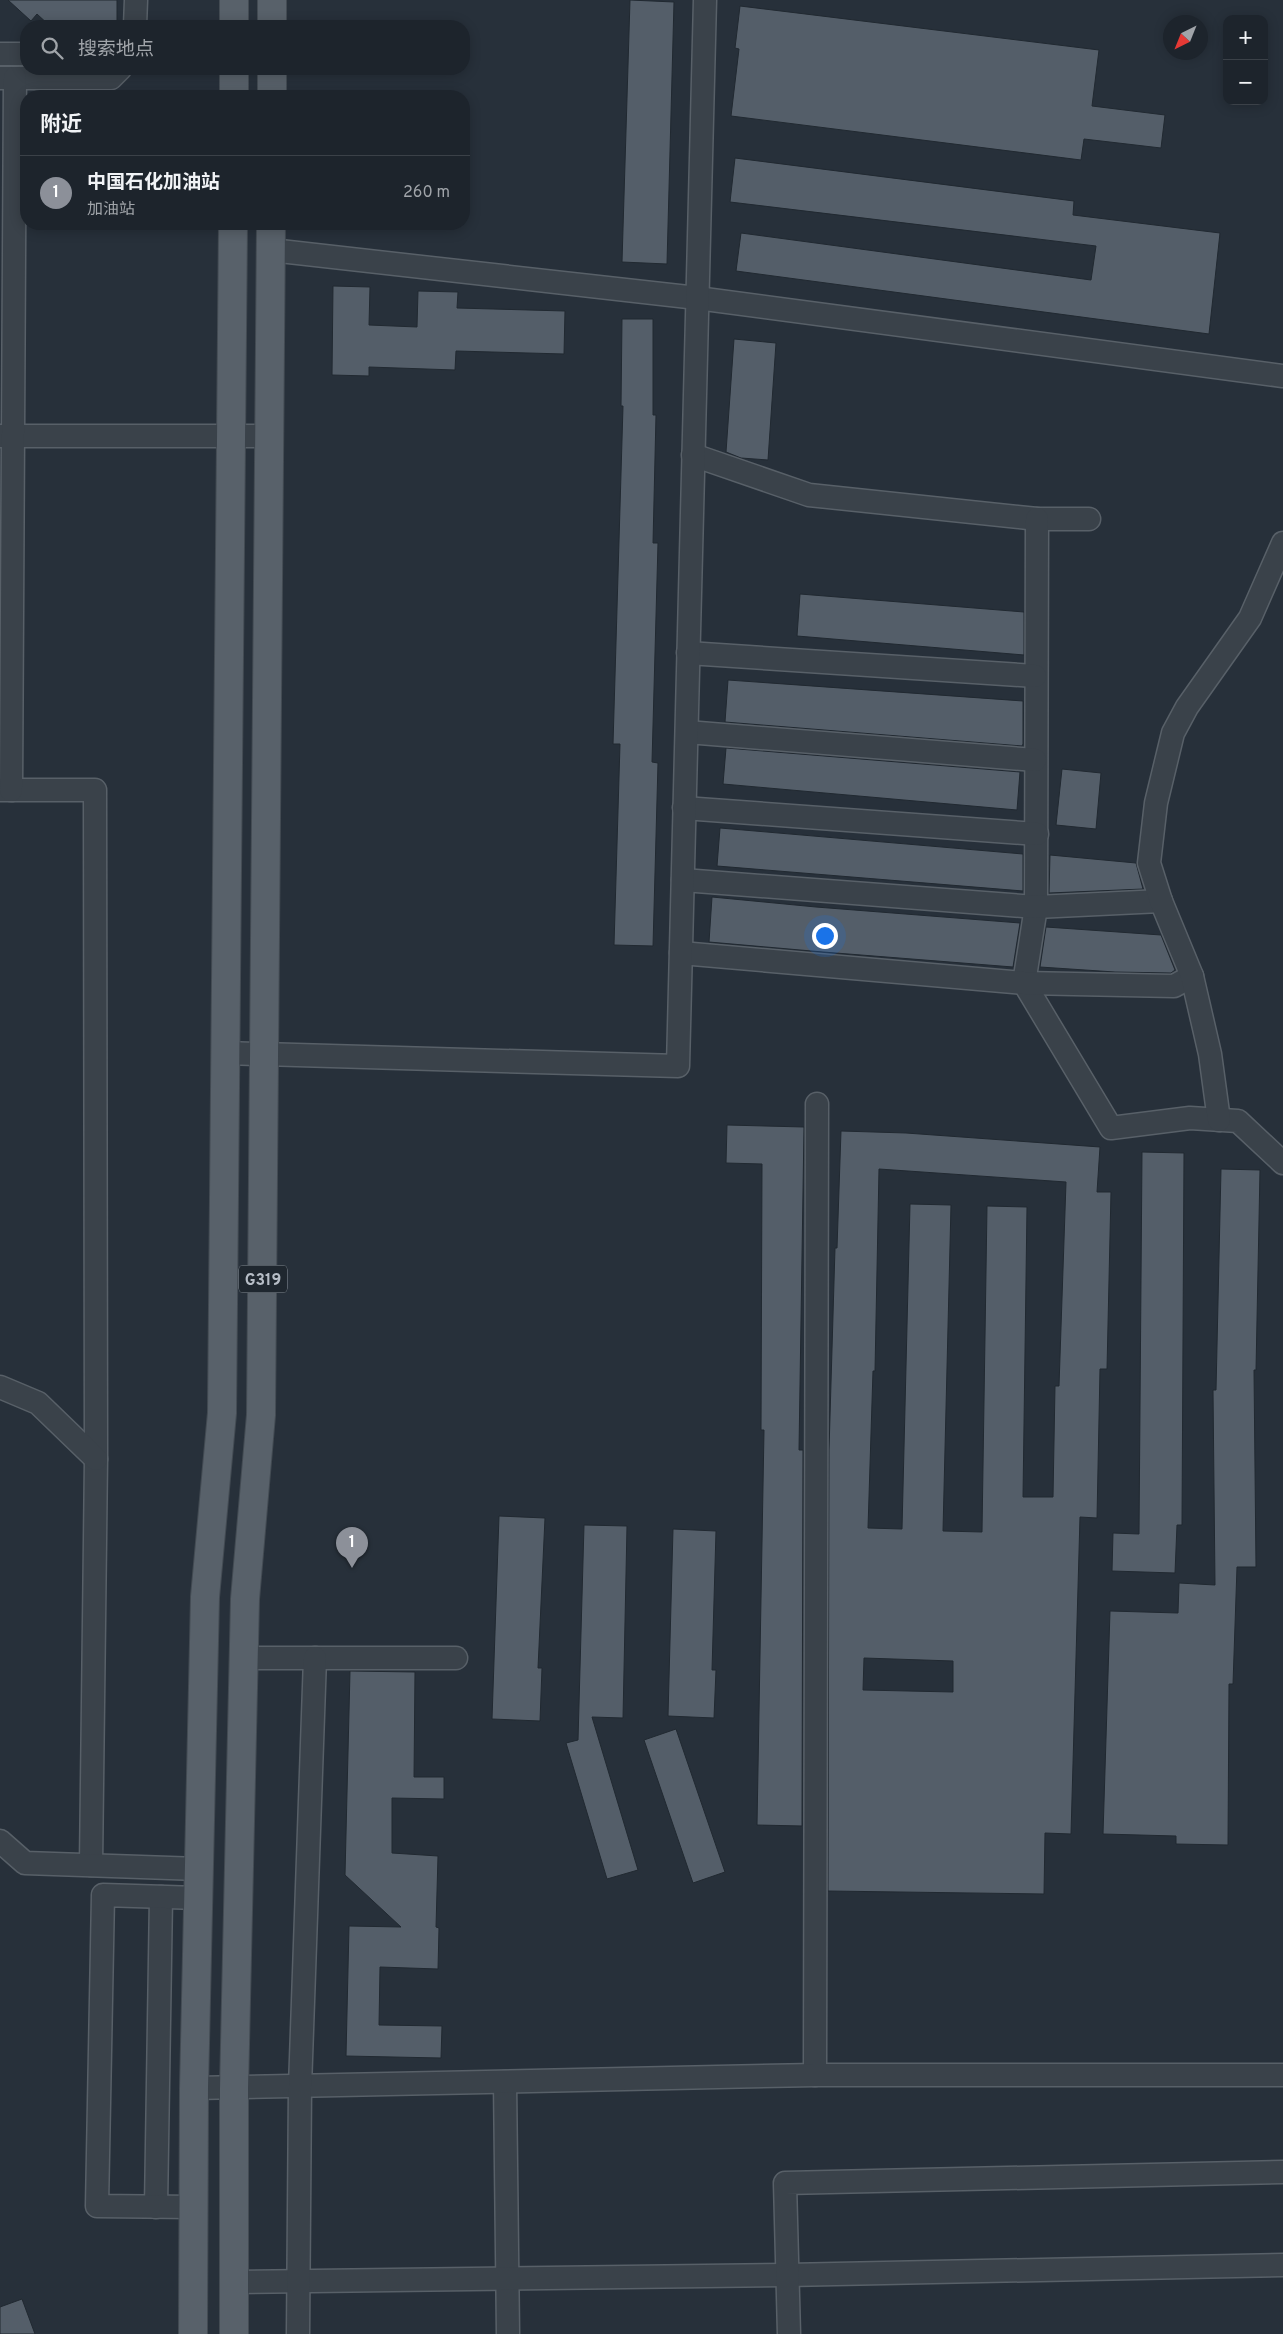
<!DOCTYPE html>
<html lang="zh">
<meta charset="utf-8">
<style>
:root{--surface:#1d242c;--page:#252c34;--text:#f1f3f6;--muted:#a0a4a9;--line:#3b4148;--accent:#8c9099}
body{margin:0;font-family:Overpass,"Noto Sans SC",sans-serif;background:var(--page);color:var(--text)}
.controls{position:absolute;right:15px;top:15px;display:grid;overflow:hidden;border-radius:10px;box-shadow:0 2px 12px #0003}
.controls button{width:45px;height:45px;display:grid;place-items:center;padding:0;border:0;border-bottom:1px solid var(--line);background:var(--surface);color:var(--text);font:25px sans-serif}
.compass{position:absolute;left:1163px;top:15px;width:45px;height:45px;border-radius:50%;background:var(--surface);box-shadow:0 2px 12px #0003;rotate:223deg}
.you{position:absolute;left:824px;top:935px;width:18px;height:18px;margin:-12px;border:4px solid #fff;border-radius:50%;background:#1a73e8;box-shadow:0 0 0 8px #1a73e833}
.badge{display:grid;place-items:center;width:32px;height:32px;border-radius:50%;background:var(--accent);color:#fff;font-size:16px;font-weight:700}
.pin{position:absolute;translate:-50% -41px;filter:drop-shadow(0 1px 2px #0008)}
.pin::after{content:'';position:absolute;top:26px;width:18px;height:15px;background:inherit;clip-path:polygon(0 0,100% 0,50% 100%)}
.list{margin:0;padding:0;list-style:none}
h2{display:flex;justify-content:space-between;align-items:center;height:65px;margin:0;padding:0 20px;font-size:21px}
h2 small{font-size:16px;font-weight:400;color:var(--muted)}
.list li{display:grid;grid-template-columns:32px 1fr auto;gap:15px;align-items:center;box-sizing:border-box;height:75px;padding:0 20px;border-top:1px solid var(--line)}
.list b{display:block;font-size:19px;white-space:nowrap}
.list p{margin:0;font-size:16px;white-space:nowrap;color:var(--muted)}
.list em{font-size:16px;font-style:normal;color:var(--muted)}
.icon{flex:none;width:28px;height:28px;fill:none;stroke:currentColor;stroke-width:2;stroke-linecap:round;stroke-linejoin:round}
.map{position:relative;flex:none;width:1283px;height:2334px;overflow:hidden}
.search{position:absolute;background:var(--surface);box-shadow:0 2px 12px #0003;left:20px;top:20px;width:450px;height:55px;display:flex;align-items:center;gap:12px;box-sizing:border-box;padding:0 18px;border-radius:20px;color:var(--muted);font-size:19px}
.panel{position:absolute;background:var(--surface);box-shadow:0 2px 12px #0003;left:20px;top:90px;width:450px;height:140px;border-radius:20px}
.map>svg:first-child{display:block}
.building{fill:#545e69;stroke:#212931;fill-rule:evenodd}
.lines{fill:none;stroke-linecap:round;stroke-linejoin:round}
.minor-casing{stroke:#586068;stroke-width:25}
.major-casing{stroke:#434b53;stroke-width:30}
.minor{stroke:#3a424a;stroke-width:22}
.major{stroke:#58616a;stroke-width:28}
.labels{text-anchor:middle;stroke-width:5;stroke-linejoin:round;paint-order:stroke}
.shield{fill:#1f272f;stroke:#899099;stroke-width:1}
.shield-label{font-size:16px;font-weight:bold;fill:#b6bdc6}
</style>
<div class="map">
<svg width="1283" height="2334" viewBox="0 0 1283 2334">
<rect width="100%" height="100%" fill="#27303a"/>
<!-- building -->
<g class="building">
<polygon points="8,0 117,0 117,26 50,26 37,14 31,21"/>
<polygon points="630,0 674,2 667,264 622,262"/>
<polygon points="740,6 1099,50 1092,106 1165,115 1161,148 1084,139 1081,160 731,116 739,49 735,48"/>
<polygon points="735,158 1074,201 1073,215 1220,233 1209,334 736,271 741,233 1091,280 1096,246 730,202"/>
<polygon points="333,286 370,287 369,325 417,327 418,291 458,292 457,308 565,311 564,354 456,351 455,370 369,367 369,376 332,375"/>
<polygon points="622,319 653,319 653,415 656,415 653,543 658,543 652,762 658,763 653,946 614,945 620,744 613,744 623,406 621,406"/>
<polygon points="734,339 776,343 768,460 741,458 726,452"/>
<polygon points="800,594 1024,612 1024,655 797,636"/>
<polygon points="728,680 1023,701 1023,744 1022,746 725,722"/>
<polygon points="726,748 1020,772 1017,810 723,784"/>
<polygon points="1062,769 1101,773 1096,829 1056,825"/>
<polygon points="720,828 1023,854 1023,891 717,866"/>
<polygon points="1050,855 1136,863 1143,889 1049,893"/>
<polygon points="712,897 816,907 1020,923 1013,967 823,952 709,942"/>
<polygon points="1046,927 1161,935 1175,970 1171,973 1115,972 1040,967"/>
<polygon points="727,1125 804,1127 799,1450 803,1450 802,1826 757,1825 764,1430 761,1430 762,1164 726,1163"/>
<path d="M 841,1131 L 906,1133 L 1100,1147 L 1097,1192 L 1111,1192 L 1107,1369 L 1100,1369 L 1097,1518 L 1080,1517 L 1071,1834 L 1045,1833 L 1044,1894 L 828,1891 L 829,1450 L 835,1248 L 837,1248 ZM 879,1169 L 1066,1182 L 1059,1386 L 1055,1386 L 1053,1497 L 1023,1497 L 1027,1207 L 987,1206 L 982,1532 L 943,1531 L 951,1205 L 910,1204 L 902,1529 L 868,1528 L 873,1371 L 875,1371 ZM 864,1658 L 953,1661 L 953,1692 L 863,1690 Z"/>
<polygon points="1142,1152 1184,1153 1182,1525 1177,1525 1175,1573 1112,1571 1113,1533 1139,1534"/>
<polygon points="1221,1169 1260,1170 1256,1370 1254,1370 1256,1567 1237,1567 1233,1684 1229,1684 1228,1845 1176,1844 1176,1836 1103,1834 1110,1611 1178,1613 1179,1583 1215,1585 1213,1390 1216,1390"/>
<polygon points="499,1516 545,1518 538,1668 542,1668 540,1721 492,1719"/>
<polygon points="584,1525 627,1526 623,1718 592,1717 638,1870 607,1879 566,1743 578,1740"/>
<polygon points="673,1529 716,1531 712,1670 716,1670 714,1718 668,1716"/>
<polygon points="350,1671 415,1672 414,1777 444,1777 444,1799 392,1798 392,1853 438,1856 436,1927 439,1928 438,1969 380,1967 379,2025 442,2026 441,2058 346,2056 349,1926 401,1927 345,1875"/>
<polygon points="676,1729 725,1872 693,1883 644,1740"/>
<polygon points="22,2299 35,2334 0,2334 0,2307"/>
</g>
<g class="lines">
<defs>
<g id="minor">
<polyline points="135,26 136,0"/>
<polyline points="0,54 26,54"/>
<polyline points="0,78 111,78 120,69"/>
<polyline points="271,250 697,298 1283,376"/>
<polyline points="0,436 270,436"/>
<polyline points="693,455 809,495 1037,519 1089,519"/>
<polyline points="1037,519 1036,907 1024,983 1111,1128 1190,1118 1238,1121 1283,1163"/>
<polyline points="688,653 1035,676"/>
<polyline points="687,732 1035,760"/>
<polyline points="0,790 95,790 96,1459 91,1865"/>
<polyline points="11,790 15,78"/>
<polyline points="684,808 1037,834"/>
<polyline points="683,880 1036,907 1161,901"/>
<polyline points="681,953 1024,983 1174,986 1192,976"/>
<polyline points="225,1053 678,1066 705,0"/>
<polyline points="1219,1120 1210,1054 1192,976 1161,901 1149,863 1156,803 1173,733 1187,707 1250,618 1283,543"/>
<polyline points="0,1387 38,1403 96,1459"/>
<polyline points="244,1658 456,1658"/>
<polyline points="0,1841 25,1863 199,1869"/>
<polyline points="815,2075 817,1104"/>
<polyline points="505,2082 508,2334"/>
<polyline points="194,2088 815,2075 1283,2075"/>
<polyline points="156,2207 161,1897"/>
<polyline points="194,2207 97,2206 103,1895 198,1898"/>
<polyline points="234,2282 787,2275 1283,2265"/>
<polyline points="298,2334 300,2087 315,1658"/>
<polyline points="789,2334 785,2183 1283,2172"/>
</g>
<g id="major">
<polyline points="234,26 234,0"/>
<polyline points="272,26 272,0"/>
<polyline points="234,96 234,69"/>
<polyline points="272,96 272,69"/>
<polyline points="193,2334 194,2088 205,1597 222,1413 233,224"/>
<polyline points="234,2334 234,2089 245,1599 261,1415 271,224"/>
</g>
</defs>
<!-- minor casing -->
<use href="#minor" class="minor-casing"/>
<!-- major casing -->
<use href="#major" class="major-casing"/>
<!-- minor -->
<use href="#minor" class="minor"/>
<!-- major -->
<use href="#major" class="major"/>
</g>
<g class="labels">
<!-- shield labels -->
<rect class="shield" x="239" y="1265.5" width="48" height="27" rx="4"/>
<g class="shield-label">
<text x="263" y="1285">G319</text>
</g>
</g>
</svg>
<div class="controls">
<button>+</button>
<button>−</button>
</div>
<svg class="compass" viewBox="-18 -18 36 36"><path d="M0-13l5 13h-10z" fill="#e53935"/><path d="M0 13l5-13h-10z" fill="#a0a4a9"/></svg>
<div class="you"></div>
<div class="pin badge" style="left:352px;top:1568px">1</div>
<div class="search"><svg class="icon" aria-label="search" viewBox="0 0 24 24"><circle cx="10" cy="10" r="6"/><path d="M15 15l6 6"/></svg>搜索地点</div>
<section class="panel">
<h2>附近<small></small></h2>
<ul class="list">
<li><span class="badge">1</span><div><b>中国石化加油站</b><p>加油站</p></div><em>260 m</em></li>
</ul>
</section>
</div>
